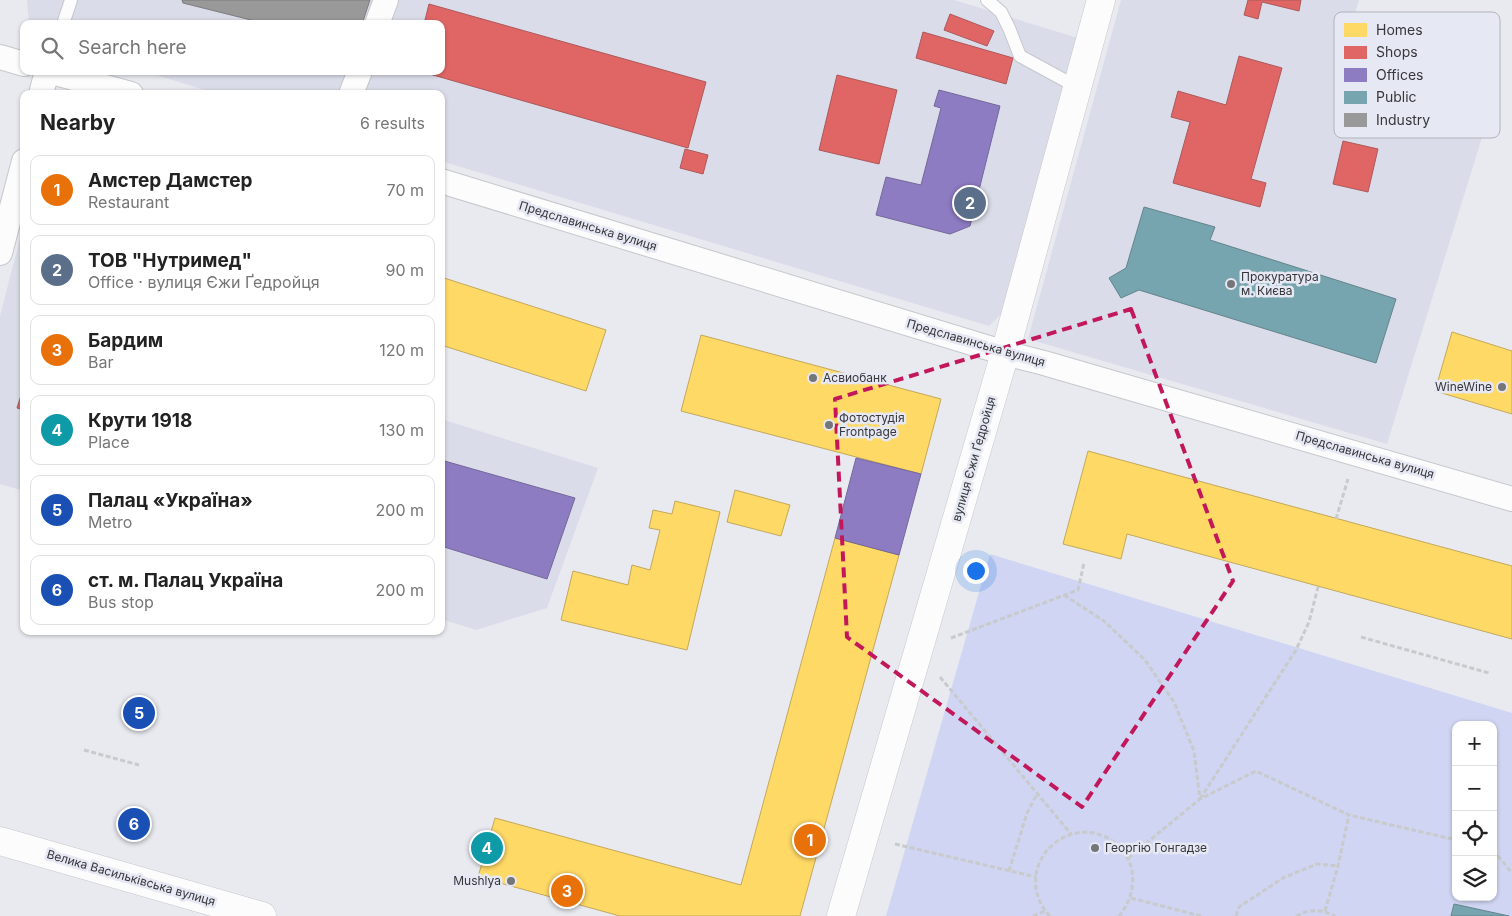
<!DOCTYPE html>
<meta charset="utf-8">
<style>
:root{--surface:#fff;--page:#f2f2f2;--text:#222;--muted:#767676;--line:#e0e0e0;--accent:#b45309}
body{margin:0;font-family:Inter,sans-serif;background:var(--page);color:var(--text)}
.controls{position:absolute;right:15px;bottom:15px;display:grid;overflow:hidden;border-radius:10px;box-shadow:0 1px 4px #0004}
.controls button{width:45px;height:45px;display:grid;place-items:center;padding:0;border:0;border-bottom:1px solid var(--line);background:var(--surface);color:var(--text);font:25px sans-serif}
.you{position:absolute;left:975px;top:570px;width:18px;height:18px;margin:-12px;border:4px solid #fff;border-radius:50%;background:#1a73e8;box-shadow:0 0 0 8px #1a73e833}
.badge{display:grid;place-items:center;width:32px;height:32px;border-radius:50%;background:var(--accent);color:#fff;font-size:16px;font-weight:700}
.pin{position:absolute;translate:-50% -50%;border:2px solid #fff;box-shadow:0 1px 5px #0006}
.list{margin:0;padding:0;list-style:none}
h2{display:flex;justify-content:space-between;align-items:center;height:65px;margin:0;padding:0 20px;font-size:21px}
h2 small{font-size:16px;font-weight:400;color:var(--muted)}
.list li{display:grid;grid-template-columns:32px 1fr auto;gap:15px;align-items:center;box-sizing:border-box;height:70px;margin:0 10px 10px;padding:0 10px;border:1px solid var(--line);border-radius:10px}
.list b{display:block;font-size:19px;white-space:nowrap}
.list p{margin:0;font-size:16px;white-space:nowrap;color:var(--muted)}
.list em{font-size:16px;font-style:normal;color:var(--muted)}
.icon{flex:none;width:28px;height:28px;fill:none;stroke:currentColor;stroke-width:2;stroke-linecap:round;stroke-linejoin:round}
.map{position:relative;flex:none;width:1512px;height:916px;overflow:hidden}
.search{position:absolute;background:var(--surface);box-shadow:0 1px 4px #0004;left:20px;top:20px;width:425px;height:55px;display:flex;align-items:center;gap:12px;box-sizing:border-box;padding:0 18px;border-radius:10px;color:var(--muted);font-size:19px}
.panel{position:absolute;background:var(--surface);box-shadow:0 1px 4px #0004;left:20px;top:90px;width:425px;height:545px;border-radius:10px}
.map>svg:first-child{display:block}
.built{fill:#dadce9}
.green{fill:#cfd5f2;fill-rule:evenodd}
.homes{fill:#ffd966;stroke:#c3a859}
.shops{fill:#e06666;stroke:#ad5859}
.offices{fill:#8e7cc3;stroke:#74679a}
.public{fill:#76a5af;stroke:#63848c}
.industry{fill:#999;stroke:#7b7c7d}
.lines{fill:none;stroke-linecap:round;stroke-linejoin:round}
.service-casing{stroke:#c6c7cc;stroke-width:14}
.minor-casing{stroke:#c6c7cc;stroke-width:26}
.tertiary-casing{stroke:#c6c7cc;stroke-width:29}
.primary-casing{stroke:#c6c7cc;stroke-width:29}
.path{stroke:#c9cacc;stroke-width:3;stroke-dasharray:5 2.5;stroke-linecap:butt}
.service{stroke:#fcfcfd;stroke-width:12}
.minor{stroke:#fcfcfd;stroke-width:24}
.tertiary{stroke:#fcfcfd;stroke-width:28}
.primary{stroke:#fcfcfd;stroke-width:28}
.marked{fill:none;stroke:#c2185b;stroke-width:4;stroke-dasharray:10 6;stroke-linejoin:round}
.poi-dot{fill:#75767a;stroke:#e6e8f3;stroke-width:2}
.labels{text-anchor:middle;stroke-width:5;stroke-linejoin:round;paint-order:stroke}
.street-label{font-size:12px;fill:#36373b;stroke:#e6e8f3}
.poi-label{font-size:12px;fill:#36373b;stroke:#e6e8f3;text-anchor:start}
.key{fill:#e6e8f3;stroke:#b1b3bc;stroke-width:1}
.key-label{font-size:14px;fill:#36373b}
</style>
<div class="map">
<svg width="1512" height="916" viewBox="0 0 1512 916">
<rect width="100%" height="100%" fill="#e9eaf0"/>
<!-- built -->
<g class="built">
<polygon points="27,0 954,0 1078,38 1001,314 989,326 441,161 441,94 218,94 143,71 441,71 441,24 29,24"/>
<polygon points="1121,0 1359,0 1347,41 1498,86 1387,444 1028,339"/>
<polygon points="24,223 24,491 0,484 0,316"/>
<polygon points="441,419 598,468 547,608 476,630 441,619"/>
</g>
<!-- green -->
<path class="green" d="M 990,554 L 1512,713 L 1512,916 L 886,916 ZM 1456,725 L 1493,725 L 1493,897 L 1456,897 Z"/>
<!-- homes -->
<g class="homes">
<polygon points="441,277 606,330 586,391 441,345"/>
<polygon points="1452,332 1512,351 1512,414 1435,391"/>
<polygon points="701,335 941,399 921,474 681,411"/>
<polygon points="1088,451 1512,566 1512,639 1127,534 1121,559 1063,544"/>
<polygon points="735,490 790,505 781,536 727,522"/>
<polygon points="675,501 720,512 687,650 561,620 573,571 628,585 632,565 650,570 660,530 649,528 653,510 672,514"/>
<polygon points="835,538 899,555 800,916 620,916 478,877 495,818 741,885"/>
</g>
<!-- shops -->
<g class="shops">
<polygon points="1248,0 1301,0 1299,11 1262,2 1258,19 1244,15"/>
<polygon points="429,4 706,82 688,148 419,71 441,71 441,24 424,24"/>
<polygon points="950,14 994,31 987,46 944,30"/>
<polygon points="923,32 1013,58 1006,84 916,58"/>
<polygon points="1239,56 1282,68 1251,179 1266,183 1260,207 1173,183 1190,122 1171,117 1178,91 1226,105"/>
<polygon points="837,75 897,90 879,164 819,150"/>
<polygon points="1343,141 1378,149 1368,192 1333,184"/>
<polygon points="685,149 708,155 703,174 680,168"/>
<polygon points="24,386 24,410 17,408"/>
</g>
<!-- offices -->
<g class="offices">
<polygon points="939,90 1000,106 970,226 950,234 876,215 886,177 921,185 941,108 934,106"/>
<polygon points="856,458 921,474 899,555 835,538"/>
<polygon points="441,460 575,498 547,579 441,546"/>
</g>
<!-- public -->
<g class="public">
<polygon points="1144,207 1215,227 1210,240 1396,299 1376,363 1139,290 1121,298 1109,278 1126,268"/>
<polygon points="1454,904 1509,916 1451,916"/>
</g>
<!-- industry -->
<polygon class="industry" points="182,0 370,0 362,24 267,24 183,3"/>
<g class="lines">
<defs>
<g id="service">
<polyline points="987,0 1001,12 1009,28 1020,56 1077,87"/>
<polyline points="63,24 71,0"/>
</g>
<g id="minor">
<polyline points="377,24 386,0"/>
<polyline points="0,57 24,64"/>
<polyline points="48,71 131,94"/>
<polyline points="41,94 47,71"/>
<polyline points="351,94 360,71"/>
<polyline points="441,181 1005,353 1044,363 1512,499"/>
<polyline points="0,253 24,161"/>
</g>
<polyline id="tertiary" points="841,916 1005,353 1101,0"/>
<polyline id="primary" points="0,841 262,916"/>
</defs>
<!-- service casing -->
<use href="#service" class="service-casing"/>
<!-- minor casing -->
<use href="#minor" class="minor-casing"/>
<!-- tertiary casing -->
<use href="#tertiary" class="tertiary-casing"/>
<!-- primary casing -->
<use href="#primary" class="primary-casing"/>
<!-- path -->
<g class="path">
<polyline points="1336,519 1348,479"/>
<polyline points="1064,595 1104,621 1145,660 1174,702 1194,751 1200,799"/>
<polyline points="1361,637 1489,673"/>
<polyline points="951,638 1078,590 1084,563"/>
<polyline points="940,677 1071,834"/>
<polyline points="84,750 139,765"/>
<polyline points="1200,799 1296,650 1309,622 1318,587"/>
<polyline points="895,844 1036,877"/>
<polyline points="1493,850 1512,873"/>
<polyline points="1128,858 1200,799 1256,771 1349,815 1456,840"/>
<polyline points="1009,871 1027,813 1037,794"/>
<polyline points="1131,898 1201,916"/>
<polyline points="1325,911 1338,866 1349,815"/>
<polyline points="1033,916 1045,911"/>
<path d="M 1050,916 C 1038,904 1033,887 1037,870 C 1044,842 1076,824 1103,836 C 1137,850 1141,890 1119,916"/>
<polyline points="1236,916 1239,907 1283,878 1317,864 1338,866"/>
<path d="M 1296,916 C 1309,909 1321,909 1335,916"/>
</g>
<!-- service -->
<use href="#service" class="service"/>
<!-- minor -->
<use href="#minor" class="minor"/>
<!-- tertiary -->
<use href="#tertiary" class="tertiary"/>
<!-- primary -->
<use href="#primary" class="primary"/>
</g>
<!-- marked area -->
<path class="marked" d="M 1131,309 L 1233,581 L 1082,807 L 847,637 L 835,399 Z"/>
<!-- markers -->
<g class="poi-dot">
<circle cx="1231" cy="284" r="5"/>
<circle cx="813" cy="378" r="5"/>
<circle cx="1502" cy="387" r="5"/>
<circle cx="829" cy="425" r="5"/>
<circle cx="1095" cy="848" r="5"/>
<circle cx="511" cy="881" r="5"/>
</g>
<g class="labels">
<!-- street labels -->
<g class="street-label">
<text transform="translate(588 226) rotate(17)" y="4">Предславинська вулиця</text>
<text transform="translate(976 343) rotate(16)" y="4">Предславинська вулиця</text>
<text transform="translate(1365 455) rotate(16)" y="4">Предславинська вулиця</text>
<text transform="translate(974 459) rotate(-74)" y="4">вулиця Єжи Ґедройця</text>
<text transform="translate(131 878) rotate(16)" y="4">Велика Васильківська вулиця</text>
</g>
<!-- poi labels -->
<g class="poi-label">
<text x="1241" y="281">Прокуратура<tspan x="1241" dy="14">м. Києва</tspan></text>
<text x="823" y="382">Асвиобанк</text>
<text x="1492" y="391" text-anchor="end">WineWine</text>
<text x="839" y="422">Фотостудія<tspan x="839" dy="14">Frontpage</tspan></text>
<text x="1105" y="852">Георгію Гонгадзе</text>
<text x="501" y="885" text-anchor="end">Mushlya</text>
</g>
</g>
<!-- legend -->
<rect x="1334" y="12" width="166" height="126" rx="8" class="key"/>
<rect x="1344" y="23" width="23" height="14" fill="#ffd966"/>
<rect x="1344" y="46" width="23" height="13" fill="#e06666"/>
<rect x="1344" y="68" width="23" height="14" fill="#8e7cc3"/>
<rect x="1344" y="91" width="23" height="13" fill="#76a5af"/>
<rect x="1344" y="113" width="23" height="14" fill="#999"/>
<g class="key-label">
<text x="1376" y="35">Homes</text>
<text x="1376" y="57">Shops</text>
<text x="1376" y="80">Offices</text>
<text x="1376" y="102">Public</text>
<text x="1376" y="125">Industry</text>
</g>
</svg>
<div class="controls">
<button>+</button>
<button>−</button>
<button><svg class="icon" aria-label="locate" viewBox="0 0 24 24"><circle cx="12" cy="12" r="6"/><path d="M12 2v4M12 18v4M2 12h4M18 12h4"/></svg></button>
<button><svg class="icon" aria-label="layers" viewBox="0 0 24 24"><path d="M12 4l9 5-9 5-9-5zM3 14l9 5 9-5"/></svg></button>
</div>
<div class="you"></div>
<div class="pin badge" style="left:810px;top:840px;background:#e8710a">1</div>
<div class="pin badge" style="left:970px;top:203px;background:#5c6f8a">2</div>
<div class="pin badge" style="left:567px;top:891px;background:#e8710a">3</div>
<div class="pin badge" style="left:487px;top:848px;background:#0f9aa8">4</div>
<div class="pin badge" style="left:139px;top:713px;background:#1a4fb4">5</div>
<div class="pin badge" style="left:134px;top:824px;background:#1a4fb4">6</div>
<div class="search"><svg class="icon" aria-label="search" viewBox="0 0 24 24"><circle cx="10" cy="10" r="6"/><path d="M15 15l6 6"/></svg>Search here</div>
<section class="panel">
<h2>Nearby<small>6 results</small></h2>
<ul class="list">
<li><span class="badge" style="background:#e8710a">1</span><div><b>Амстер Дамстер</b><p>Restaurant</p></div><em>70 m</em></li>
<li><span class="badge" style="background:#5c6f8a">2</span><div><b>ТОВ &quot;Нутримед&quot;</b><p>Office · вулиця Єжи Ґедройця</p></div><em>90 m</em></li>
<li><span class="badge" style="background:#e8710a">3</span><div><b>Бардим</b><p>Bar</p></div><em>120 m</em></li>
<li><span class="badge" style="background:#0f9aa8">4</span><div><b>Крути 1918</b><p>Place</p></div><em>130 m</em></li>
<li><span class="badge" style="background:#1a4fb4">5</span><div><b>Палац «Україна»</b><p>Metro</p></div><em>200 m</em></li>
<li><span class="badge" style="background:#1a4fb4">6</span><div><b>ст. м. Палац Україна</b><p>Bus stop</p></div><em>200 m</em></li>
</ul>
</section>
</div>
